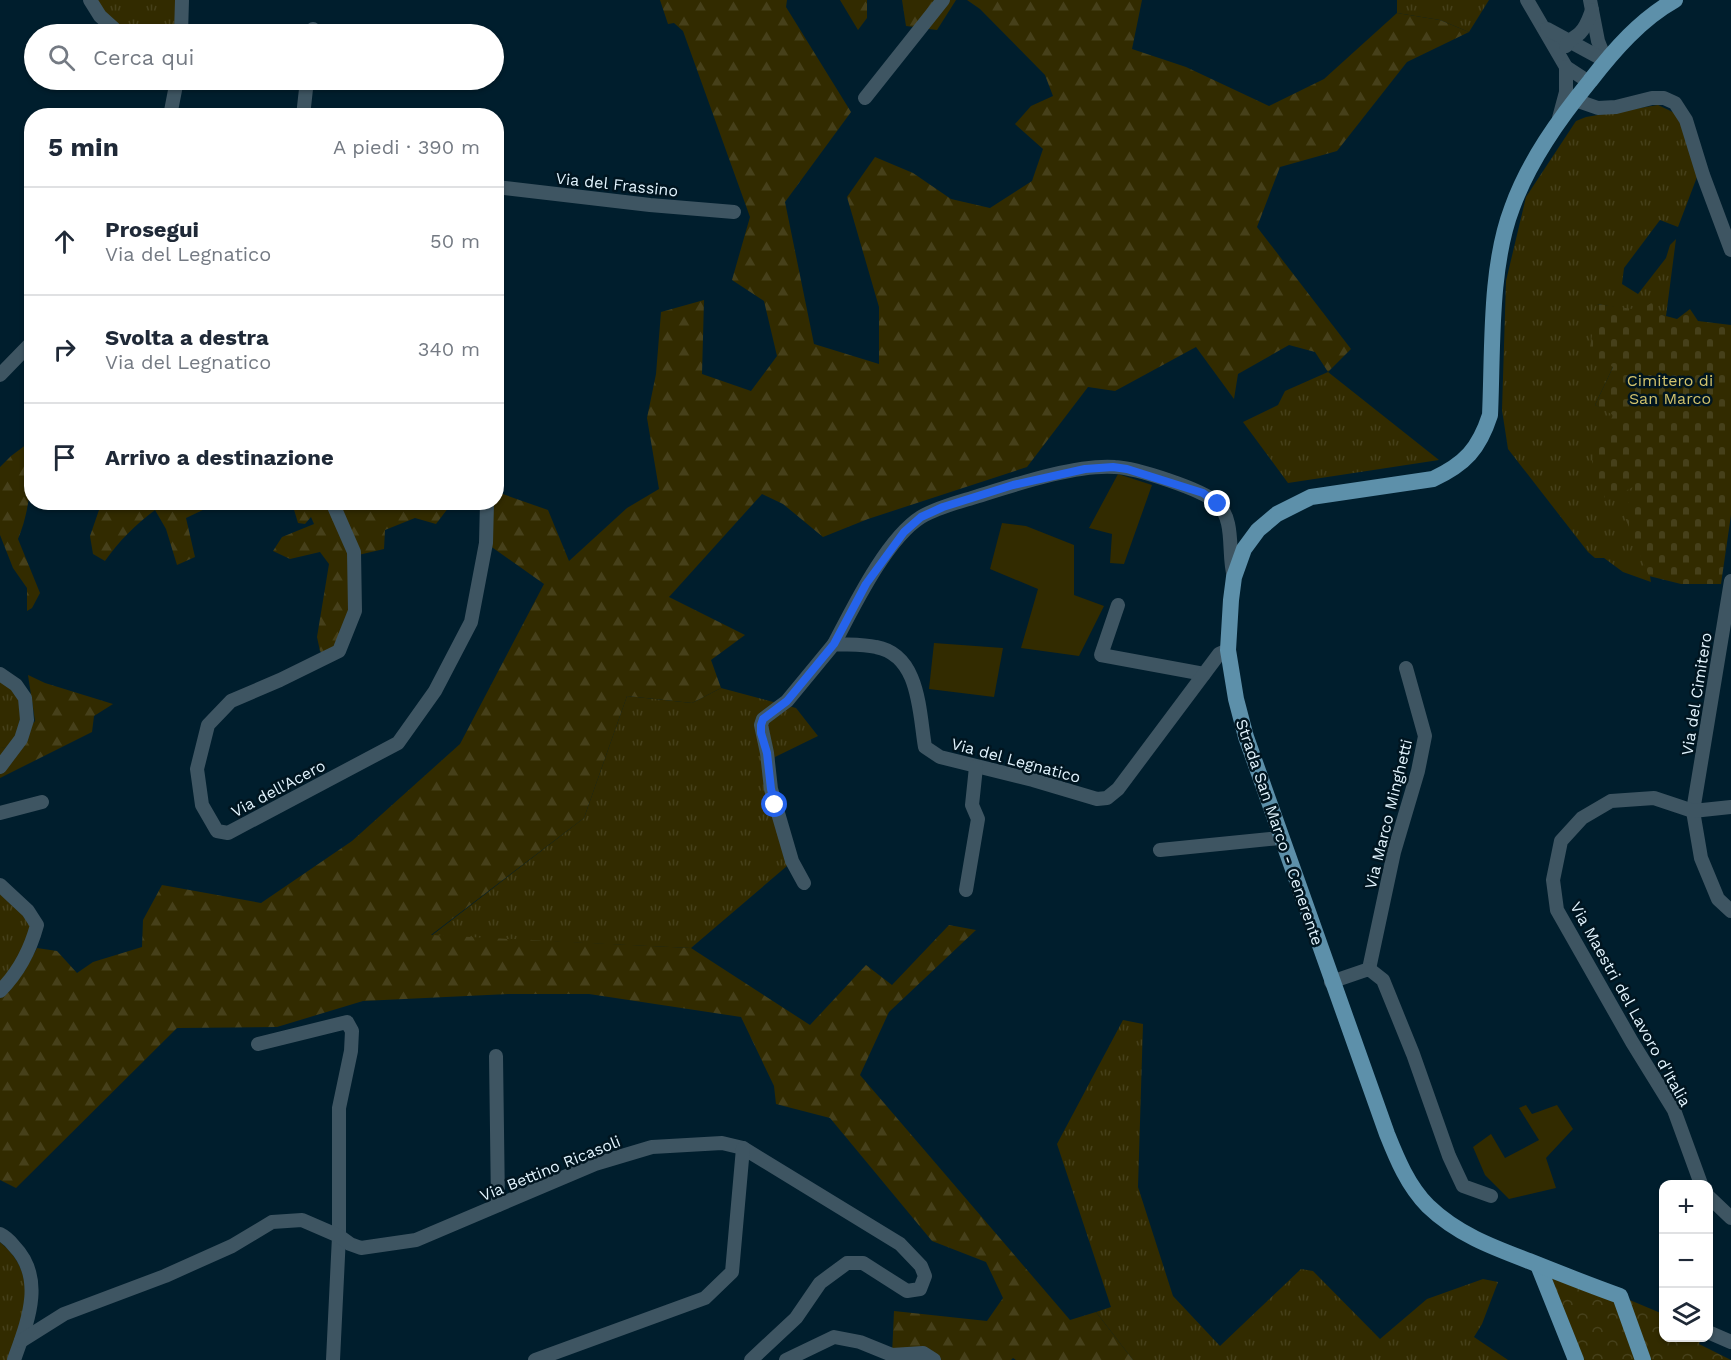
<!DOCTYPE html>
<html lang="it">
<meta charset="utf-8">
<style>
:root{--surface:#fff;--page:#f6f6f7;--text:#1f2937;--muted:#747a83;--line:#e0e1e3}
body{margin:0;font-family:"Work Sans",sans-serif;background:var(--page);color:var(--text)}
.controls{position:absolute;right:18px;bottom:18px;display:grid;overflow:hidden;border-radius:12px;box-shadow:0 2px 4px #0004}
.controls button{width:54px;height:54px;display:grid;place-items:center;padding:0;border:0;border-bottom:2px solid var(--line);background:var(--surface);color:var(--text);font:30px sans-serif}
.stop{position:absolute;width:18px;height:18px;margin:-14px;border:4px solid #2563eb;border-radius:50%;background:#fff}
.stop.end{background:#2563eb;border-color:#fff;box-shadow:0 2px 6px #0008}
.list{margin:0;padding:0;list-style:none}
h2{display:flex;justify-content:space-between;align-items:center;height:78px;margin:0;padding:0 24px;font-size:26px}
h2 small{font-size:20px;font-weight:400;color:var(--muted)}
.list li{display:grid;grid-template-columns:39px 1fr auto;gap:18px;align-items:center;box-sizing:border-box;height:108px;padding:0 24px;border-top:2px solid var(--line)}
.list b{display:block;font-size:22px;white-space:nowrap}
.list p{margin:0;font-size:20px;white-space:nowrap;color:var(--muted)}
.list em{font-size:20px;font-style:normal;color:var(--muted)}
.icon{flex:none;width:33px;height:33px;fill:none;stroke:currentColor;stroke-width:2;stroke-linecap:round;stroke-linejoin:round}
.map{position:relative;flex:none;width:1731px;height:1360px;overflow:hidden}
.search{position:absolute;background:var(--surface);box-shadow:0 2px 4px #0004;left:24px;top:24px;width:480px;height:66px;display:flex;align-items:center;gap:15px;box-sizing:border-box;padding:0 21px;border-radius:33px;color:var(--muted);font-size:22px}
.panel{position:absolute;background:var(--surface);box-shadow:0 2px 4px #0004;left:24px;top:108px;width:480px;height:402px;border-radius:24px}
.map>svg:first-child{display:block}
.grass{fill:url(#grass-tufts)}
.forest{fill:url(#forest-firs)}
.cemetery{fill:url(#cemetery-stones)}
.park{fill:url(#park-crowns)}
.garden{fill:#322b00}
.lines{fill:none;stroke-linecap:round;stroke-linejoin:round}
.minor{stroke:#3e5562;stroke-width:14}
.major{stroke:#5d90aa;stroke-width:16}
.route{stroke:#2563eb;stroke-width:8}
.labels{text-anchor:middle;stroke-width:5;stroke-linejoin:round;paint-order:stroke}
.street-label{font-size:16px;fill:#e2f4fe;stroke:#001520}
.park-label{font-size:16px;fill:#d2c36d;stroke:#001520}
</style>
<div class="map">
<svg width="1731" height="1360" viewBox="0 0 1731 1360">
<defs>
<pattern id="grass-tufts" width="24" height="20" patternUnits="userSpaceOnUse" patternTransform="scale(1.5)"><rect width="24" height="20" fill="#322b00"/><path d="M3 7l-1-3M5 7V3M7 7l1-3M15 17l-1-3M17 17v-4M19 17l1-3" fill="none" stroke="#46401a"/></pattern>
<pattern id="forest-firs" width="22" height="20" patternUnits="userSpaceOnUse" patternTransform="scale(1.5)"><rect width="22" height="20" fill="#322b00"/><path d="M5 1l3.5 6h-7zM16 11l3.5 6h-7z" fill="#46401a"/></pattern>
<pattern id="cemetery-stones" width="16" height="16" patternUnits="userSpaceOnUse" patternTransform="scale(1.5)"><rect width="16" height="16" fill="#322b00"/><path d="M2 7V4a2 2 0 0 1 4 0v3zM10 15v-3a2 2 0 0 1 4 0v3z" fill="#46401a"/></pattern>
<pattern id="park-crowns" width="20" height="18" patternUnits="userSpaceOnUse" patternTransform="scale(1.5)"><rect width="20" height="18" fill="#322b00"/><path d="M2 6a3 3 0 1 1 6 0M12 15a3 3 0 1 1 6 0" fill="none" stroke="#46401a"/></pattern>
</defs>
<rect width="100%" height="100%" fill="#001e2d"/>
<!-- grass -->
<g class="grass">
<polygon points="91,0 182,0 181,34 120,34"/>
<polygon points="1397,0 1489,0 1469,32 1440,20 1397,13"/>
<polygon points="1658,105 1679,115 1697,177 1678,227 1660,220 1624,268 1622,284 1638,294 1666,258 1670,245 1676,239 1666,316 1597,304 1613,367 1595,405 1614,414 1635,486 1651,582 1623,572 1604,558 1595,558 1588,552 1508,449 1502,410 1506,281 1526,197 1576,121 1586,117"/>
<polygon points="1328,372 1439,460 1288,483 1243,422 1278,405 1285,391"/>
<polygon points="0,674 25,698 13,749 0,747"/>
<polygon points="721,688 796,708 818,736 775,757 771,789 787,866 691,948 431,936 584,818 627,696 692,703"/>
<polygon points="0,885 37,925 0,991"/>
<polygon points="1123,1020 1143,1024 1138,1187 1173,1296 1220,1346 1301,1269 1313,1271 1380,1339 1427,1299 1483,1279 1498,1282 1482,1324 1474,1337 1508,1360 1133,1360 1096,1312 1111,1307 1057,1144"/>
<path d="M 0,1242 C 42,1277 22,1316 8,1360 L 0,1360 Z"/>
</g>
<!-- forest -->
<g class="forest">
<polygon points="660,0 787,0 786,7 851,112 785,202 814,344 879,364 879,307 847,197 875,157 913,173 951,199 990,208 1032,181 1043,149 1015,124 1031,106 1053,96 1045,75 980,9 967,0 1142,0 1132,49 1186,67 1269,106 1324,79 1397,13 1440,20 1469,32 1407,62 1337,151 1280,167 1257,227 1351,349 1328,372 1315,352 1289,345 1238,374 1234,399 1196,347 1115,391 1088,387 1027,467 868,519 823,537 783,504 762,494 669,597 745,635 711,660 721,688 692,703 627,696 584,818 431,935 691,948 810,1025 866,965 892,985 949,925 976,930 889,1012 860,1075 1070,1320 1096,1312 1133,1360 1016,1360 1013,1358 1011,1360 934,1360 892,1355 894,1311 987,1321 1003,1298 986,1262 932,1241 830,1118 776,1104 774,1086 741,1017 589,994 508,994 363,1001 277,1027 177,1028 16,1188 0,1180 0,998 24,972 37,948 57,951 77,973 93,962 142,947 143,920 162,885 261,903 352,841 460,744 544,584 486,543 487,503 496,502 497,492 548,510 569,561 627,508 659,489 647,418 656,374 661,312 704,300 702,374 751,391 777,356 764,301 732,280 750,217 683,31 674,23 668,24"/>
<polygon points="840,0 867,0 867,18 858,30"/>
<polygon points="902,0 956,0 937,30 906,26"/>
<path d="M 31,441 C 32,475 31,508 18,539 L 40,593 L 32,608 L 27,611 L 27,588 L 13,568 L 0,535 L 0,467 L 11,456 Z"/>
<path d="M 91,503 L 210,503 L 205,509 L 186,518 L 195,557 L 177,565 L 166,529 L 155,510 C 135,525 119,541 105,561 L 93,554 L 90,536 L 99,510 Z"/>
<polygon points="292,503 449,503 449,507 436,524 415,518 385,530 384,549 354,556 355,611 339,651 326,657 320,651 317,637 329,564 320,552 290,559 273,551 282,537 314,524 311,517 305,524 298,523"/>
<polygon points="28,675 45,683 113,704 94,716 92,732 0,778 0,747 13,748 35,721"/>
</g>
<!-- cemetery -->
<polygon class="cemetery" points="1653,302 1662,315 1677,319 1690,309 1698,321 1731,325 1731,515 1721,584 1681,584 1649,576 1624,515 1635,486 1606,501 1592,461 1613,415 1595,405 1613,367 1589,354 1597,304 1640,310"/>
<!-- park -->
<g class="park">
<polygon points="1546,1274 1617,1301 1639,1360 1581,1360"/>
<polygon points="1625,1298 1663,1314 1664,1338 1701,1338 1699,1344 1731,1360 1648,1360"/>
</g>
<!-- garden -->
<g class="garden">
<polygon points="1118,474 1152,485 1124,564 1110,563 1112,534 1089,528"/>
<polygon points="1002,523 1026,526 1074,545 1074,595 1104,606 1079,656 1021,648 1038,589 990,569"/>
<polygon points="934,643 1003,648 994,697 929,689"/>
<polygon points="1526,1105 1532,1114 1557,1105 1573,1129 1546,1158 1556,1188 1509,1199 1485,1175 1473,1147 1491,1134 1505,1158 1539,1140 1519,1108"/>
</g>
<g class="lines">
<!-- minor -->
<g class="minor">
<polyline points="90,0 100,16 120,34"/>
<polyline points="1527,0 1566,67 1589,82"/>
<polyline points="1590,0 1598,41 1606,61"/>
<polyline points="1547,29 1606,61"/>
<polyline points="181,34 182,0"/>
<polyline points="313,34 313,29"/>
<path d="M 1566,46 C 1569,39 1575,38 1580,33 C 1587,26 1589,18 1592,10"/>
<polyline points="865,98 943,0"/>
<polyline points="1575,100 1598,108 1616,107 1652,98 1664,98 1675,103 1686,120 1703,175 1731,250"/>
<polyline points="170,116 177,80"/>
<polyline points="303,116 307,80"/>
<polyline points="1559,118 1566,92 1566,67"/>
<polyline points="496,187 650,205 734,212"/>
<polyline points="0,375 32,342"/>
<polyline points="332,502 354,552 355,611 339,651 280,680 231,701 208,725 197,769 202,805 217,831 228,833 398,743 435,691 471,622 486,543 487,502"/>
<polyline points="1731,581 1693,811 1701,858 1718,899 1731,911"/>
<polyline points="1118,605 1101,655 1204,674"/>
<path d="M 834,644 C 853,608 886,539 921,517 C 936,508 955,503 972,498 C 1011,486 1075,464 1115,467 C 1136,468 1202,489 1217,503 C 1236,521 1227,553 1234,577"/>
<polyline points="0,674 16,685 25,698 27,720 21,739 0,767"/>
<polyline points="0,813 42,802"/>
<polyline points="1160,850 1280,838"/>
<path d="M 804,883 L 792,861 L 771,789 L 767,753 L 761,725 L 763,719 L 787,701 L 834,644 C 847,645 862,644 876,647 C 920,655 919,712 925,747 L 940,757 L 1033,780 L 1097,799 L 1107,798 L 1118,789 L 1219,654 L 1228,650"/>
<path d="M 0,885 L 28,911 L 37,925 C 30,951 19,972 0,991"/>
<polyline points="966,890 978,819 972,805 976,767"/>
<polyline points="1369,969 1394,852 1418,771 1425,736 1406,668"/>
<polyline points="1331,982 1369,969 1383,980 1413,1054 1449,1156 1463,1186 1491,1196"/>
<polyline points="258,1044 347,1022 352,1031 351,1051 339,1108 339,1236 333,1360"/>
<polyline points="496,1056 498,1205"/>
<polyline points="1701,1184 1674,1110 1632,1042 1557,910 1553,880 1561,841 1582,818 1611,801 1654,798 1693,811 1731,807"/>
<polyline points="1708,1196 1731,1218"/>
<path d="M 0,1234 C 6,1237 10,1241 14,1246 C 46,1279 27,1323 14,1360"/>
<polyline points="1708,1332 1731,1342"/>
<polyline points="21,1341 64,1314 165,1276 232,1246 272,1222 302,1220 339,1236 350,1244 361,1248 416,1240 595,1164 652,1147 722,1143 743,1148 900,1244 921,1266 925,1276 920,1289 907,1291 863,1263 847,1263 820,1283 796,1318 751,1360"/>
<polyline points="535,1360 705,1298 732,1272 743,1148"/>
<polyline points="786,1360 834,1337 860,1342 892,1355 923,1353 934,1360"/>
</g>
<!-- major -->
<g class="major">
<polyline points="1538,1265 1576,1360"/>
<path d="M 1643,1360 L 1620,1296 C 1589,1285 1559,1273 1529,1261 C 1492,1247 1457,1234 1428,1206 C 1408,1186 1397,1159 1387,1134 L 1246,737 L 1236,699 L 1228,650 L 1231,600 L 1234,577 L 1244,549 L 1258,530 L 1277,514 L 1311,497 L 1433,479 C 1465,464 1479,449 1490,415 C 1493,351 1489,268 1512,208 C 1529,161 1559,119 1590,81 C 1614,50 1641,19 1675,0"/>
</g>
</g>
<g class="lines">
<!-- route -->
<polyline class="route" points="775,805 771,789 767,753 761,733 761,725 763,719 787,701 834,644 866,584 904,532 921,517 943,507 1013,485 1085,469 1113,467 1127,469 1203,493 1218,504"/>
</g>
<g class="labels">
<!-- street labels -->
<g class="street-label">
<text transform="translate(617 184) rotate(6)" y="6">Via del Frassino</text>
<text transform="translate(1696 694) rotate(-81)" y="6">Via del Cimitero</text>
<text transform="translate(1016 760) rotate(15)" y="6">Via del Legnatico</text>
<text transform="translate(278 788) rotate(-28)" y="6">Via dell'Acero</text>
<text transform="translate(1388 814) rotate(-76)" y="6">Via Marco Minghetti</text>
<text transform="translate(1280 832) rotate(71)" y="6">Strada San Marco - Cenerente</text>
<text transform="translate(1631 1004) rotate(61)" y="6">Via Maestri del Lavoro d'Italia</text>
<text transform="translate(550 1168) rotate(-22)" y="6">Via Bettino Ricasoli</text>
</g>
<!-- park labels -->
<g class="park-label">
<text x="1670" y="386">Cimitero di<tspan x="1670" dy="18">San Marco</tspan></text>
</g>
</g>
</svg>
<div class="controls">
<button>+</button>
<button>−</button>
<button><svg class="icon" aria-label="layers" viewBox="0 0 24 24"><path d="M12 4l9 5-9 5-9-5zM3 14l9 5 9-5"/></svg></button>
</div>
<div class="stop" style="left:775px;top:805px"></div>
<div class="stop end" style="left:1218px;top:504px"></div>
<div class="search"><svg class="icon" aria-label="search" viewBox="0 0 24 24"><circle cx="10" cy="10" r="6"/><path d="M15 15l6 6"/></svg>Cerca qui</div>
<section class="panel">
<h2>5 min<small>A piedi · 390 m</small></h2>
<ul class="list">
<li><svg class="icon" aria-label="ahead" viewBox="0 0 24 24"><path d="M12 20V5M6 11l6-6 6 6"/></svg><div><b>Prosegui</b><p>Via del Legnatico</p></div><em>50 m</em></li>
<li><svg class="icon" aria-label="right" viewBox="0 0 24 24"><path d="M7 20v-9h11M14 6l5 5-5 5"/></svg><div><b>Svolta a destra</b><p>Via del Legnatico</p></div><em>340 m</em></li>
<li><svg class="icon" aria-label="arrive" viewBox="0 0 24 24"><path d="M6 21V4h12l-3 4 3 4H6"/></svg><div><b>Arrivo a destinazione</b></div></li>
</ul>
</section>
</div>
